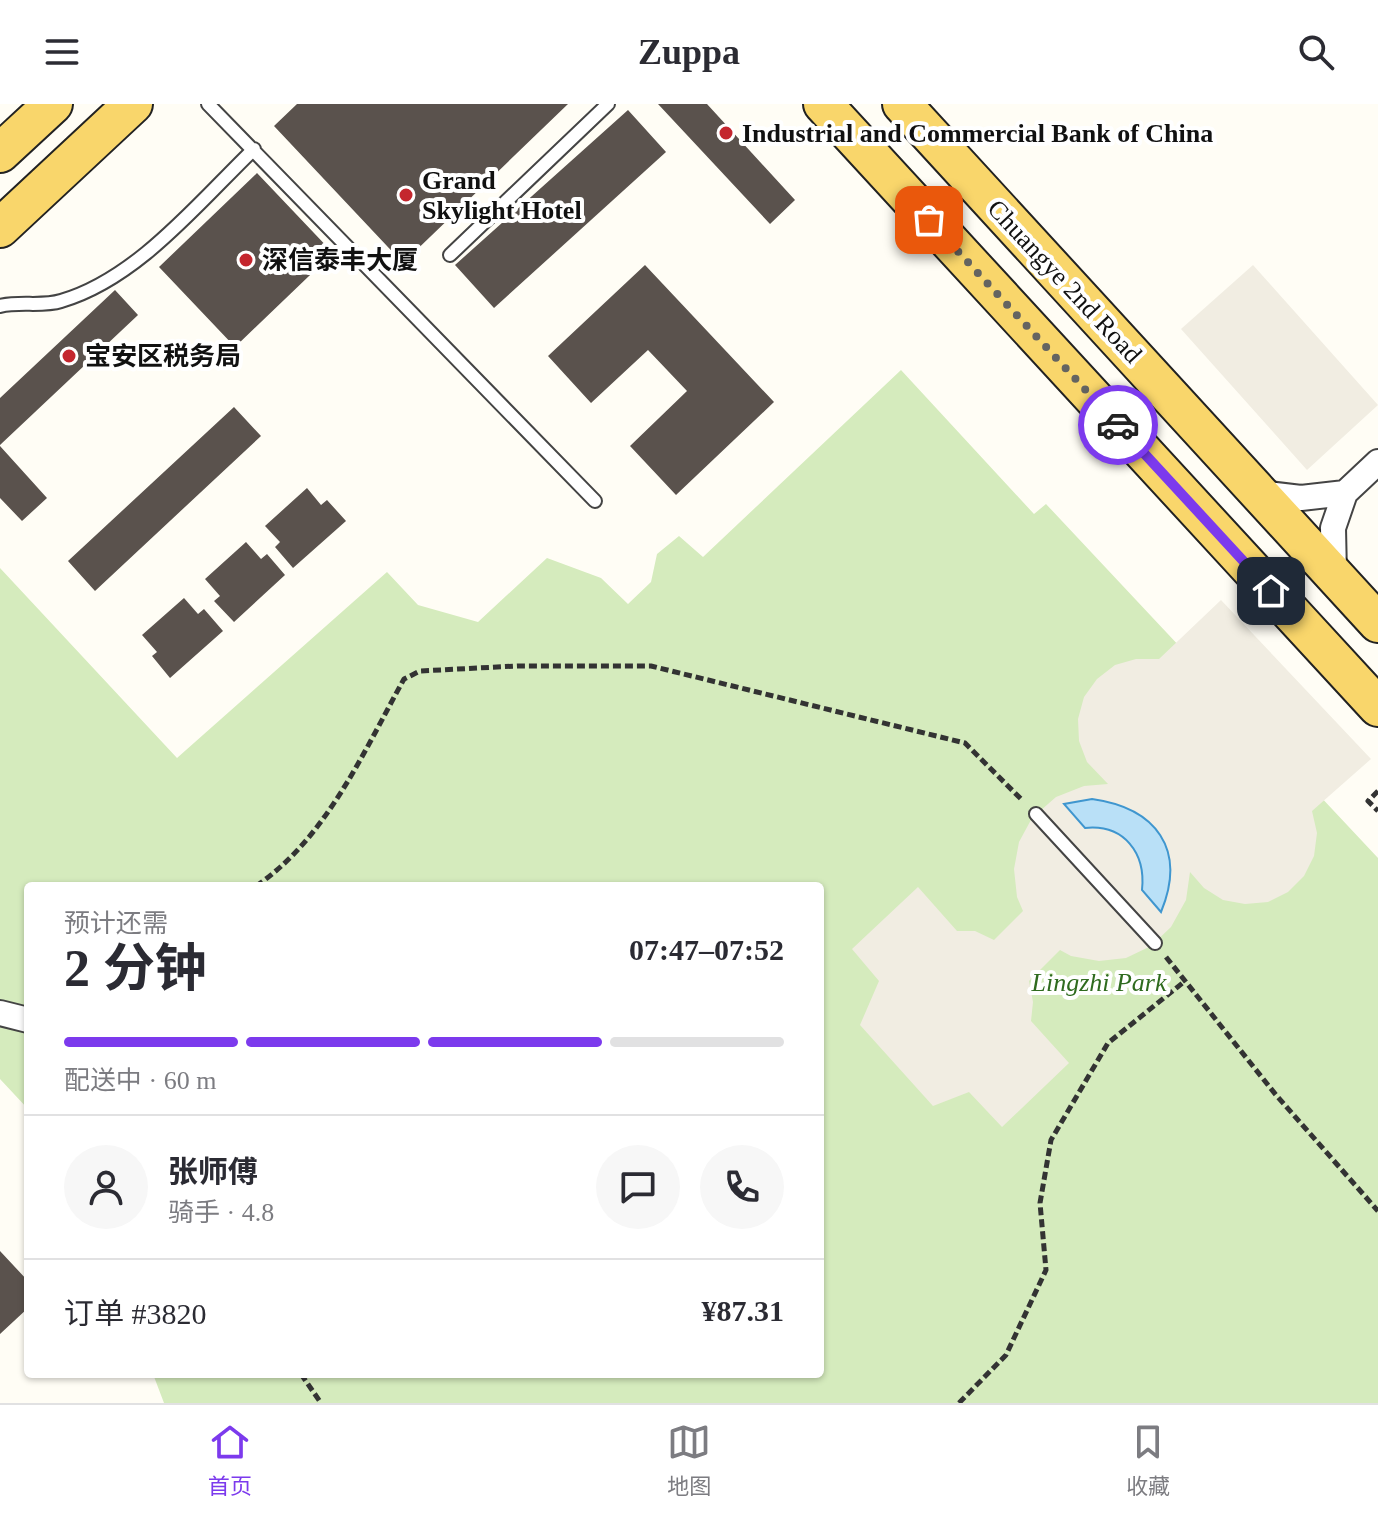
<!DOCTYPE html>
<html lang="zh">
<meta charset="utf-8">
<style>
body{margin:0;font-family:"Times New Roman","Noto Sans SC",serif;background:#f7f7f7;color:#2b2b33;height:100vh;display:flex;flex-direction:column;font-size:30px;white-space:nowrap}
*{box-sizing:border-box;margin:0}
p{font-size:26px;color:#7c7c81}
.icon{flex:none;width:44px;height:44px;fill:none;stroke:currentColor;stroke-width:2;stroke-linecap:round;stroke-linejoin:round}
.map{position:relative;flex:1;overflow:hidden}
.details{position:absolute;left:24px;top:778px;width:800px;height:496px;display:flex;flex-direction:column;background:#fff;border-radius:8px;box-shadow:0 2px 6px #0004}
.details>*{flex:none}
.pin{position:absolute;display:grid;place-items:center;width:68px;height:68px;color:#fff;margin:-34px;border-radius:16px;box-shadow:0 4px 12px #0006}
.courier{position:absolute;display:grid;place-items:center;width:80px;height:80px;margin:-40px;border:6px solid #7c3aed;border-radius:50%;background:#fff;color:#222;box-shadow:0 2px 10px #0007}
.headline em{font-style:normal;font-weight:700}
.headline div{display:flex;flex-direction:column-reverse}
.headline{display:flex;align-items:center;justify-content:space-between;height:136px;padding:0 40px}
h1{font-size:52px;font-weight:700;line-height:60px}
.bar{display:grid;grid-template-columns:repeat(4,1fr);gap:12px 8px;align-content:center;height:96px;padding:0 40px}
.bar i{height:10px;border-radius:6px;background:#e1e1e2}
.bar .on{background:#7c3aed}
.bar p{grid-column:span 4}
.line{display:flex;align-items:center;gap:20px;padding:0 40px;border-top:2px solid #e1e1e2}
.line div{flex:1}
.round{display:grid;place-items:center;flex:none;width:84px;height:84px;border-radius:42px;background:#f7f7f7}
header{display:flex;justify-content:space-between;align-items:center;height:104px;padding:0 40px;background:#fff;font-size:36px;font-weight:700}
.dock{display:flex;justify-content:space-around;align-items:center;height:112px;border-top:2px solid #e1e1e2;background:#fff;font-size:22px;color:#7c7c81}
.dock a{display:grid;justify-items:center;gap:4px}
.dock .on{color:#7c3aed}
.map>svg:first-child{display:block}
.green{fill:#d5ebbd}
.plaza{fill:#f1ede2}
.water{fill:#b9e0f7;stroke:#3f96cf;stroke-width:2}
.building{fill:#5a524d}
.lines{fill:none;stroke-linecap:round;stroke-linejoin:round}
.lane-casing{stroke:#444;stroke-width:16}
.street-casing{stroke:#444;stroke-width:28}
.primary-casing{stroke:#222;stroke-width:42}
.path{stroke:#333;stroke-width:5;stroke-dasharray:8 4;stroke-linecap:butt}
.lane{stroke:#fff;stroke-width:12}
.street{stroke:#fff;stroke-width:24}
.primary{stroke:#f9d66b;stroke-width:38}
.done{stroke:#646461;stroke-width:8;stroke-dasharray:0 14.4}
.route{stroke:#7c3aed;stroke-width:10}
.poi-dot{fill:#c4262e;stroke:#fff;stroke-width:3}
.labels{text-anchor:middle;stroke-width:8;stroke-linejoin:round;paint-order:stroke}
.poi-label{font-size:26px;font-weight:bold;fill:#111;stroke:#fff;text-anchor:start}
.street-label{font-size:26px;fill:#111;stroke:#fff}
.park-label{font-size:26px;font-style:italic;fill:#2f6b1f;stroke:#fff}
</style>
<header><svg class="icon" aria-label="menu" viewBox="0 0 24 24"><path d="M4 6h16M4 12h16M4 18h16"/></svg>Zuppa<svg class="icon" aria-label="search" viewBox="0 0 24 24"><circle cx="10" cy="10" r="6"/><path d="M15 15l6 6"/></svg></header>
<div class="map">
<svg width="1378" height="1299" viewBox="0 0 1378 1299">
<rect width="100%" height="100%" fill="#fffdf5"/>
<path class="green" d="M901,266L1034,410L1046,400L1378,754V1299H164L153,1270H820V782H28V1005L0,975V464L177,654L387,468L418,501L478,518L547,454L601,474L628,500L651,478L657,450L679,432L703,453Z"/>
<path class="plaza" d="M1253,161L1378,301L1307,366L1181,225Z
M1221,496L1371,655L1312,707L1317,729L1314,752L1304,772L1288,788L1268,798L1245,800L1223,796L1204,784L1190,768L1186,796L1171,823L1151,842L1126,854L1099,857L1071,852L1060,846L1029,877L1033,898L1031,917L1069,959L1002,1023L969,988L933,1002L860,921L879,877L852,845L918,783L957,827H975L994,836L1023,807L1017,793L1014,765L1019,738L1032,714L1056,693L1084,682L1108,680L1087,658L1079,637L1078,615L1084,593L1097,575L1115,561L1136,555H1159Z"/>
<path class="water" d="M1092,695C1156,704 1187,745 1161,808L1142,786C1146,749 1124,720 1085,724L1064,700Z"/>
<path class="building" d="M297,0H568L403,159L274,22Z
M658,0H707L795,96L770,120Z
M628,6L666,48L494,204L455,161Z
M257,69L333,149L235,243L159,163Z
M645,161L774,298L676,391L630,342L687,287L648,246L591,299L548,252Z
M115,186L138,211L0,341V294Z
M234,303L261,332L95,487L68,457Z
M0,342L47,394L22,417L0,394Z
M307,384L321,401L327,396L346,417L293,464L275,443L280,438L265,422Z
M246,438L261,455L267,450L285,471L234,518L214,497L220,492L205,475Z
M184,494L198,510L204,505L223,527L170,574L152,552L157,548L142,531Z
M0,1147L28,1177V1204L0,1230Z"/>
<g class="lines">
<g class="lane-casing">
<path id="lane" d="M208,0L595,397
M450,151L608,0
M0,202C20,197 42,203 61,197C137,175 198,99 254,45
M1036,710L1155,839"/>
</g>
<g class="street-casing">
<path id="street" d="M1260,389L1301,394L1345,389
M1334,471L1333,424L1345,389L1378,358
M0,909L28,916"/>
</g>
<g class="primary-casing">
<path id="primary" d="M823,0L1378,603
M902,0L1378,519
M0,49L53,0
M0,124L133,0"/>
</g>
<path class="path" d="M1378,687L1368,697L1378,707
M256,782C326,735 364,647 404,575L420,567L517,562H651L965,639L1023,697
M1166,853L1276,991L1378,1107
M301,1270L321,1299
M959,1299L1006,1251L1046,1166L1040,1099L1051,1036L1108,939L1185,877"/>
<use href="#lane" class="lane"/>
<use href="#street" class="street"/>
<use href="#primary" class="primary"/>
</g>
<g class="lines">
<path class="done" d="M929,116L1118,321"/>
<path class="route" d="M1118,321L1271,487"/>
</g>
<g class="poi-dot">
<circle cx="726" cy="29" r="8"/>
<circle cx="406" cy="91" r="8"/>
<circle cx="246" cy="156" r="8"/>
<circle cx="69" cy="252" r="8"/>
</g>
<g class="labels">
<g class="poi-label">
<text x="742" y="38">Industrial and Commercial Bank of China</text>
<text x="422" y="85">Grand<tspan x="422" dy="30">Skylight Hotel</tspan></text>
<text x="262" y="165">深信泰丰大厦</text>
<text x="85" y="261">宝安区税务局</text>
</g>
<g class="street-label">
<text transform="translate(1065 177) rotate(47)" y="9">Chuangye 2nd Road</text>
</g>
<g class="park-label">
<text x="1099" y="887">Lingzhi Park</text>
</g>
</g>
</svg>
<div class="pin" style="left:929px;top:116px;background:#ea580c"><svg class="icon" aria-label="bag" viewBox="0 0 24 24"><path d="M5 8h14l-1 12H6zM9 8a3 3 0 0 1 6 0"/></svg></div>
<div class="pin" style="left:1271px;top:487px;background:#1f2937"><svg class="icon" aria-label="home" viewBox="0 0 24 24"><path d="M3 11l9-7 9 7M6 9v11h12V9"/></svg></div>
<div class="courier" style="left:1118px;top:321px"><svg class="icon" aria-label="car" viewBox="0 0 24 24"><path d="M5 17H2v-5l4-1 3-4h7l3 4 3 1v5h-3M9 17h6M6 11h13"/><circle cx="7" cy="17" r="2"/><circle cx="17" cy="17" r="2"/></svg></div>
<section class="details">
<div class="headline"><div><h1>2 分钟</h1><p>预计还需</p></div><em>07:47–07:52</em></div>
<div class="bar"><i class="on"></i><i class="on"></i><i class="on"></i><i></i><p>配送中 · 60 m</p></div>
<div class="line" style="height:144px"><a class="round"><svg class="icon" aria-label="person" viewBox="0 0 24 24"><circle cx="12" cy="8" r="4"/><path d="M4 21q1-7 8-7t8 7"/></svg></a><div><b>张师傅</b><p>骑手 · 4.8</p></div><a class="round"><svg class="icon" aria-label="chat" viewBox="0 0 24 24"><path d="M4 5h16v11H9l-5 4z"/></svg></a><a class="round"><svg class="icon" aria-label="phone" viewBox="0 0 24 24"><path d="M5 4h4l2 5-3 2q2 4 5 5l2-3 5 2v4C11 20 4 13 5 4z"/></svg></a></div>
<div class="line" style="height:104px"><div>订单 #3820</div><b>¥87.31</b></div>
</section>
</div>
<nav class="dock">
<a class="on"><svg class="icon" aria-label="home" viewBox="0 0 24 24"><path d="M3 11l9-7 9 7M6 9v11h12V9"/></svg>首页</a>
<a><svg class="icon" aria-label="map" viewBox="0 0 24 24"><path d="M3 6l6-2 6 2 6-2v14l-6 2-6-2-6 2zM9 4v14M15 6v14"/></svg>地图</a>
<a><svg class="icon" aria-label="saved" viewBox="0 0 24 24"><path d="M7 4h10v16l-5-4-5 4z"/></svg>收藏</a>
</nav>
